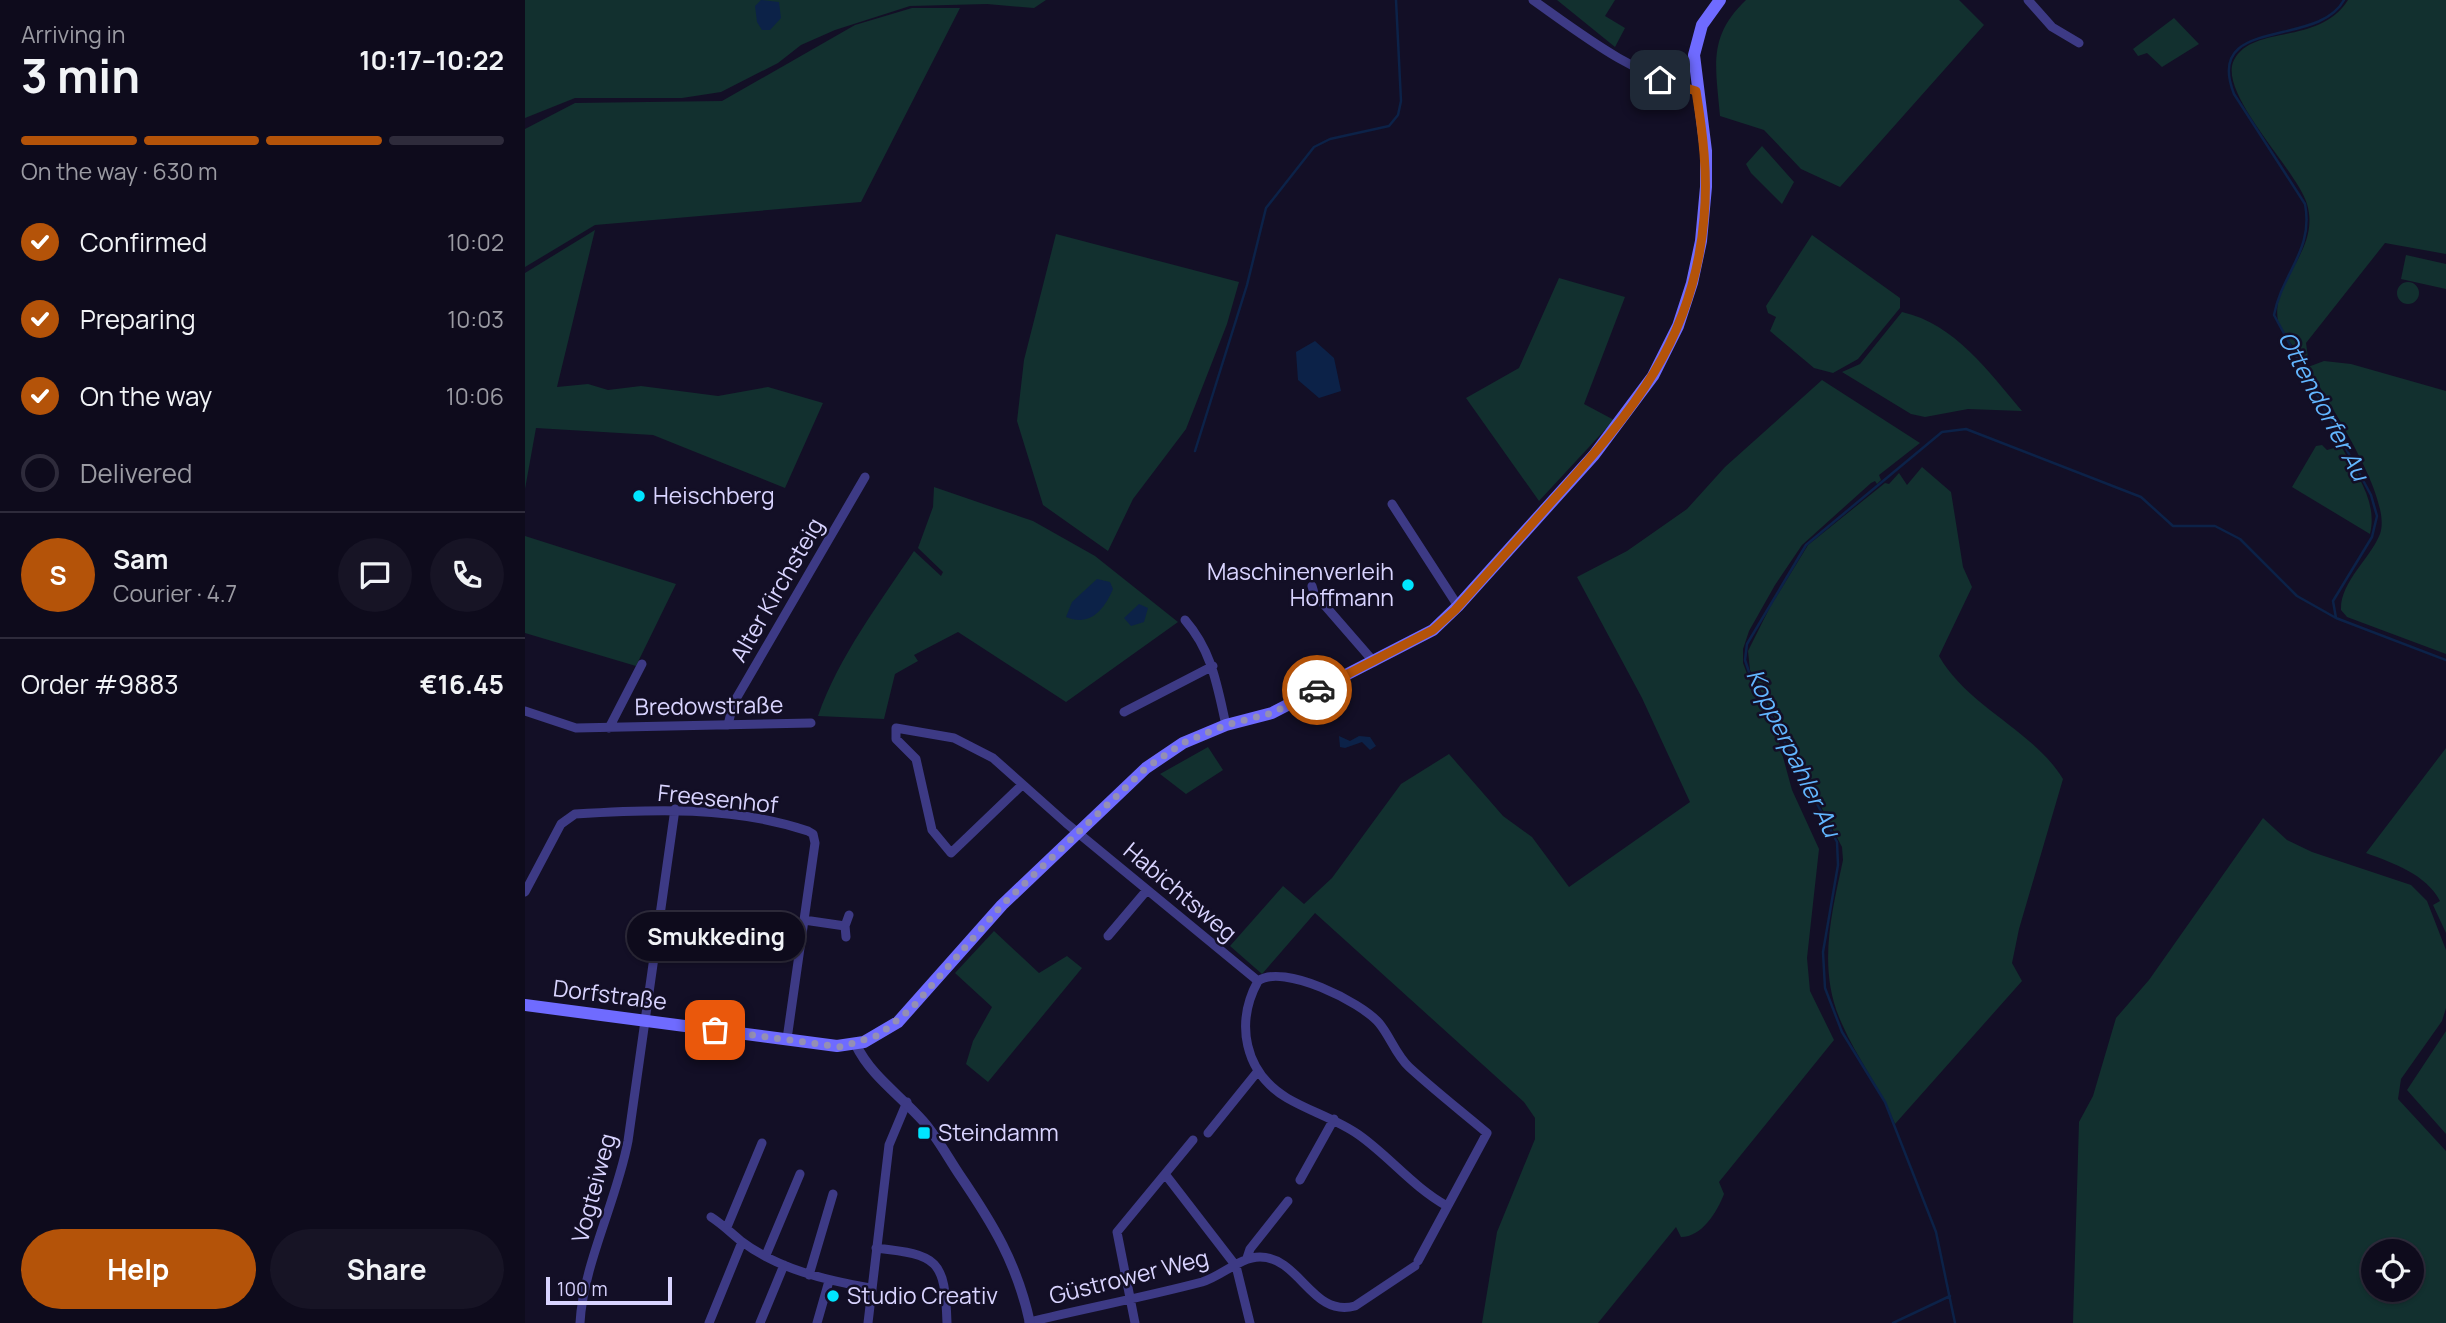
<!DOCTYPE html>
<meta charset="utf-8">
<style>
body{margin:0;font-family:Manrope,sans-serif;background:#171425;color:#f1f3f6;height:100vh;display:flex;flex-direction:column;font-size:26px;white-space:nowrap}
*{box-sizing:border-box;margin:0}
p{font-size:23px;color:#9b9ba3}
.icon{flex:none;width:38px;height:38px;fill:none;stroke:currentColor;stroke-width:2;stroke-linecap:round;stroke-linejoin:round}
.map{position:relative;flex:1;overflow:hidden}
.sheet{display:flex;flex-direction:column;background:#0e0b1c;width:525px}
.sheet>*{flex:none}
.tools{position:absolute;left:1836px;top:1239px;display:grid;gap:14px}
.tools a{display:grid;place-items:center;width:63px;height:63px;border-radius:50%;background:#0e0b1c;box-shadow:0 2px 5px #0004,0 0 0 2px #2e2b3b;font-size:35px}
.scale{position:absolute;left:21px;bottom:18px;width:126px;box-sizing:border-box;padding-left:7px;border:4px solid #d9d4ff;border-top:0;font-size:19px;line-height:24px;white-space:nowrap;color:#d9d4ff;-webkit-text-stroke:5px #130f26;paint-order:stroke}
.pin{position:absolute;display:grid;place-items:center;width:60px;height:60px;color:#fff;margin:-30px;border-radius:14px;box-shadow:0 4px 10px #0006}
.courier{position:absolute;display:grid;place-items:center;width:70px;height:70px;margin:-35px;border:5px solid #b45309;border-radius:50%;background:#fff;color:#222;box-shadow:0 2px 9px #0007}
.bubble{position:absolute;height:49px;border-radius:24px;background:#0e0b1c;box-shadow:0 2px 5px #0004,0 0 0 2px #2e2b3b;font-size:23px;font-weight:700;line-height:49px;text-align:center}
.overview em{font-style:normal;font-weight:700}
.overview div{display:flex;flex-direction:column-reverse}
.overview{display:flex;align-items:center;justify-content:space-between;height:119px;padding:0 21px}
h1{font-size:46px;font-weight:700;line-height:52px}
.bar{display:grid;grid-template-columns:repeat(4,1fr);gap:10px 7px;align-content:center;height:84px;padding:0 21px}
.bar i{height:9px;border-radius:5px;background:#2e2b3b}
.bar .current{background:#b45309}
.bar p{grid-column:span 4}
.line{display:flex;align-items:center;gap:18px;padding:0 21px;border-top:2px solid #2e2b3b}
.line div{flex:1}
.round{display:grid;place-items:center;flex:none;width:74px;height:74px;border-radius:37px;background:#171425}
ol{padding:0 21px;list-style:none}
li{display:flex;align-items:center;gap:21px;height:77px}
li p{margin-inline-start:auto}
li .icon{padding:7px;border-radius:50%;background:#b45309;color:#fff;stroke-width:4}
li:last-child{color:#9b9ba3}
li i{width:38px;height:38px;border:4px solid #2e2b3b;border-radius:50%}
.primary-button{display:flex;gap:14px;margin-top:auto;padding:14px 21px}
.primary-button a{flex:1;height:80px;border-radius:42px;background:#b45309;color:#fff;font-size:28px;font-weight:700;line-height:80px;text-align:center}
.primary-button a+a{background:#171425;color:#f1f3f6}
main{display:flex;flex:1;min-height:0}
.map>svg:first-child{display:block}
.green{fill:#12302f;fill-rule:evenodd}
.water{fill:#0c2248}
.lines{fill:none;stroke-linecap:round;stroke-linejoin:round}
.stream{stroke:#0c2248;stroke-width:2.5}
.minor{stroke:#3d3a85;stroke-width:9}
.tertiary{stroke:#3d3a85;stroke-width:10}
.secondary{stroke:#6f6bff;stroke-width:12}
.done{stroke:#948fb3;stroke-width:7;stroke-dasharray:0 12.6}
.route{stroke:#b45309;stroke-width:9}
.poi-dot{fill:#00e5ff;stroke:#130f26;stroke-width:2.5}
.labels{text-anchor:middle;stroke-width:5;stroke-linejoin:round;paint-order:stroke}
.poi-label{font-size:23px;fill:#d9d4ff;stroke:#130f26;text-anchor:start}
.street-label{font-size:23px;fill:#d9d4ff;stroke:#130f26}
.water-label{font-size:24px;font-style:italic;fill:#62b6ff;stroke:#130f26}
</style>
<main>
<section class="sheet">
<div class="overview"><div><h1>3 min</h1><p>Arriving in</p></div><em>10:17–10:22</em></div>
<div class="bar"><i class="current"></i><i class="current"></i><i class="current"></i><i></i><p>On the way · 630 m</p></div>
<ol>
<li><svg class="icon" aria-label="check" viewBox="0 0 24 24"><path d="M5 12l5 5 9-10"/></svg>Confirmed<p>10:02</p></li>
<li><svg class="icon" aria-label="check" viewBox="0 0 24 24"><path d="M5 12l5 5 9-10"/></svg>Preparing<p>10:03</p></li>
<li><svg class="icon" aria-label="check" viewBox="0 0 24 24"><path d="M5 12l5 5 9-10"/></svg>On the way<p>10:06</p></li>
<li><i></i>Delivered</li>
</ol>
<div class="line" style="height:126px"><b class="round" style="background:#b45309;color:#fff">S</b><div><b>Sam</b><p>Courier · 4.7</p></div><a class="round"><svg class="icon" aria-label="chat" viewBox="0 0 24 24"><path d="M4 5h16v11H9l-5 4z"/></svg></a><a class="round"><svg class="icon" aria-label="phone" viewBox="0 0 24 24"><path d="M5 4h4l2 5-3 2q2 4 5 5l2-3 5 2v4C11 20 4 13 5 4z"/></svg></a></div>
<div class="line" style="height:91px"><div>Order #9883</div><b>€16.45</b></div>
<div class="primary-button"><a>Help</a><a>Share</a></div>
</section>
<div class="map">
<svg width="1921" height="1323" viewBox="0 0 1921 1323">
<rect width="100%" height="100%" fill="#130f26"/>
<path class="green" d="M0,0H521L509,8L462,4L385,6L310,30L276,45L253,63L196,92L157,98H50L0,118Z
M1032,0H1090L1080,16L1100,28L1090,47Z
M1221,0H1434L1459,25L1315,187L1276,169L1239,130L1195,116C1191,67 1182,37 1221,0Z
M1823,0H1921V254L1860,243L1781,343L1783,358L1780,361C1771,349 1757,335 1753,321C1745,281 1796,251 1782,204C1772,170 1692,93 1709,60C1728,24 1794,46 1823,0Z
M387,8H435L336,202L70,225L0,267V129L50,103L197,101L330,25Z
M1649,18L1674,44L1637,67L1622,53L1613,56L1608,49Z
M1237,146L1269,182L1257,204L1226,173L1221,164Z
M70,230L32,387L63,384L83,390L116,386L193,396L243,387L298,403L260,488L128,435L11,428L0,489V273Z
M531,234L714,282L702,324L661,429L608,499L583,551L518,505L492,421L499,360Z
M1287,235L1375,298V308L1333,359L1308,373L1289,368L1245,331L1251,317L1243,313L1241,306Z
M1881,255L1921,264V289L1876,279Z
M1034,278L1100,297L1059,404L1089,420L1014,501L941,398L994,368Z
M1872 293a11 11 0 1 1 22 0a11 11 0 1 1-22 0Z
M1377,312C1430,324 1464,372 1497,411L1443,409L1400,417L1386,414L1317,372L1335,364Z
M1799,361L1826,364L1921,391V654L1822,617L1816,610C1815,582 1845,559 1855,534C1868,498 1802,401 1783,367Z
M1297,380L1395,443L1354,475L1356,480L1352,484L1350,481L1346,483L1277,545L1250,585L1224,631L1218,649V663L1224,679L1249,724L1267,790L1294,849L1282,958L1285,991L1309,1040L1194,1182L1199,1194C1192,1212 1177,1237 1156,1237L1151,1227L1073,1323H957L972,1232L1010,1139V1118L999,1102L790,913L737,974L705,946L758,886L779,904L807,878L876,784L924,754L978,816L1007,837L1044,887L1165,802L1117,698L1052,577L1102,551L1162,509L1200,467Z
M1797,445L1802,450L1816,446C1831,474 1853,501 1845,534L1767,487L1791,446Z
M1397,467L1426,492L1438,567L1447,587L1414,656C1443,707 1508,730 1538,779L1494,929L1487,963L1497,981L1370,1124C1356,1088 1332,1059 1317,1024C1292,970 1306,916 1318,860L1317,847L1225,670L1223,651L1245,607L1283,545L1360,483L1364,484L1374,473L1382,485Z
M409,487L508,521L570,556L653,622L541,702L433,632L389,655L393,661L370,674L359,719L293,716C314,656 354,604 389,551L416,576L418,572L393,548L408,507Z
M0,536L151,584L111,666L0,633Z
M683,747L698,770L661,794L635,774Z
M1921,748V933L1908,905L1915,901C1901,874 1868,863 1841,853Z
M1738,818L1762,840L1787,852L1886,885L1902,901L1921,950V1008L1917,1021L1876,1079L1873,1099L1921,1151V1323H1548L1554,1122L1568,1096L1591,1018L1624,980ZM1848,1251H1886V1290H1848Z
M469,931L514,973L542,956L557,968L463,1082L441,1064L448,1041L467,1007L430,973Z
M1921,1031V1134L1882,1090Z"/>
<path class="water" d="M236,0L254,2L256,18L245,30H237L232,22L230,6Z
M790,341L809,358L816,391L794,398L773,380L771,352Z
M572,579L585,582L588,589C579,610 565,627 541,617L547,602Z
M614,604L623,608L619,622L606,626L599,618Z
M814,736L825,741L834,736L845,737L851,746L845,750L837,742L820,748L815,747Z"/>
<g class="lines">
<path class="stream" d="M670,451L722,285L741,208L789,147L805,139L864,126L873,115L876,101L871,0
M1811,618L1808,601L1847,537L1852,516L1846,495L1749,315C1757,273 1789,250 1780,204L1709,94C1678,15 1793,49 1819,0
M1368,1323L1425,1296
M1430,1323L1411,1232L1360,1102L1317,1032L1300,988L1298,952L1313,865L1312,842L1225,675L1220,660L1222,644L1281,545L1417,432L1441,429L1616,497L1648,526H1690L1715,539L1772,596L1811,618L1921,660"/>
<path class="minor" d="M1008,0C1063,39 1106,73 1171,91
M1503,0L1527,27L1554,43
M867,504L933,606
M787,586L789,593L849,662
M660,620C687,651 692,685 701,725
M0,711L51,728L286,723
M599,712L688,666
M203,725L208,704L340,477
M84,728L117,664
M497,785L426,853L407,830L391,759L371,739V728L429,738L468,758L541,823L733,981
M0,892L36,824L50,814C128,809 208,806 283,831L288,834L290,843L262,1039
M279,920L320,926
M583,936L622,890
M321,937L320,926L324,915
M733,981C758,963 836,1002 854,1023C865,1036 871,1055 884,1067C909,1090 936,1111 962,1133L893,1261
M733,981C710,1023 719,1072 762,1098C786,1112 811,1119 834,1135C865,1157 888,1187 922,1206
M683,1133L733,1071
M640,1174L711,1266L725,1323
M775,1180L809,1119
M186,1217C197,1224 206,1233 216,1241C253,1269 300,1280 345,1288
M202,1227L237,1143
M351,1248C413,1255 420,1259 422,1323
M241,1255L275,1174
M722,1258L725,1249L763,1201
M284,1275L308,1194
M504,1322C562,1308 620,1297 677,1282C697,1276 715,1257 735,1257C775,1257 787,1318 830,1306L890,1266
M55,1323C58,1265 92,1200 103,1141L150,809
M184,1323L217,1242
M235,1323L259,1265
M292,1323L304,1281
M343,1323L364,1145L382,1102
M610,1323L592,1232L668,1140"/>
<path class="tertiary" d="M331,1045C346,1076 375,1095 398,1121C412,1137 422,1156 434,1174C468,1224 492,1263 505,1323"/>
<path class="secondary" d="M0,1005L312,1046L339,1042L373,1022L477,905L621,768L658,743L701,725L747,713L908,630L933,606L1069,455L1128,376L1153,326L1167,283L1176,241L1181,187V151L1169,55L1177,25L1195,0"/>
</g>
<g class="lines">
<path class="done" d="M190,1030L316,1047L354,1035L387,1008L477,905L621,768L658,743L701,725L747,713L792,690"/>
<path class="route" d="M792,690L908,630L930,610C963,573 996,536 1029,499C1107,412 1169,340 1179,218C1183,175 1178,134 1171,91L1135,80"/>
</g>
<g class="poi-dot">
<circle cx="114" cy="496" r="7"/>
<circle cx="883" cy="585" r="7"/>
<rect x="392" y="1126" width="14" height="14" rx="3.5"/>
<circle cx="308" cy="1296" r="7"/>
</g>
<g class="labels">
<g class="poi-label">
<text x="128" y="504">Heischberg</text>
<text x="869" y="580" text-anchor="end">Maschinenverleih<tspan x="869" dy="26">Hoffmann</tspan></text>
<text x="413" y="1141">Steindamm</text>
<text x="322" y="1304">Studio Creativ</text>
</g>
<g class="street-label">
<text transform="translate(252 590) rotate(-60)" y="8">Alter Kirchsteig</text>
<text transform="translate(184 706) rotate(-1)" y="8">Bredowstraße</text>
<text transform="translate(193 799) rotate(6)" y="8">Freesenhof</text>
<text transform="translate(655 892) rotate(40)" y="8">Habichtsweg</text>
<text transform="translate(85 995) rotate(7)" y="8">Dorfstraße</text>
<text transform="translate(69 1188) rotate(-75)" y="8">Vogteiweg</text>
<text transform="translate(604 1277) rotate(-14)" y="8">Güstrower Weg</text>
</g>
<g class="water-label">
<text transform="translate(1798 406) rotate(62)" y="8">Ottendorfer Au</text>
<text transform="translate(1268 753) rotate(64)" y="8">Kopperpahler Au</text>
</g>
</g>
</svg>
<div class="tools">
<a><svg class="icon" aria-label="locate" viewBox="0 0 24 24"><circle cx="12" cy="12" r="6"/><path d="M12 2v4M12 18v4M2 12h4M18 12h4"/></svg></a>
</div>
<div class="scale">100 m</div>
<div class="pin" style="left:190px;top:1030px;background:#ea580c"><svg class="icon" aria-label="bag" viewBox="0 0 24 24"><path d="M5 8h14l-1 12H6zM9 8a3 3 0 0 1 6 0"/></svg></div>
<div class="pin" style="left:1135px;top:80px;background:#1f2937"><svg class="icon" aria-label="home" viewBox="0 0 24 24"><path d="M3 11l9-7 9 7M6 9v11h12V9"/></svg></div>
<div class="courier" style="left:792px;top:690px"><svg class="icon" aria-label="car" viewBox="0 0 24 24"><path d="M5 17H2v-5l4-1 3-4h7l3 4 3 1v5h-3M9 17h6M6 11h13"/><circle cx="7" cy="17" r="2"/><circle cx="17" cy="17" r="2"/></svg></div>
<div class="bubble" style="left:102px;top:912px;width:178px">Smukkeding</div>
</div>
</main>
